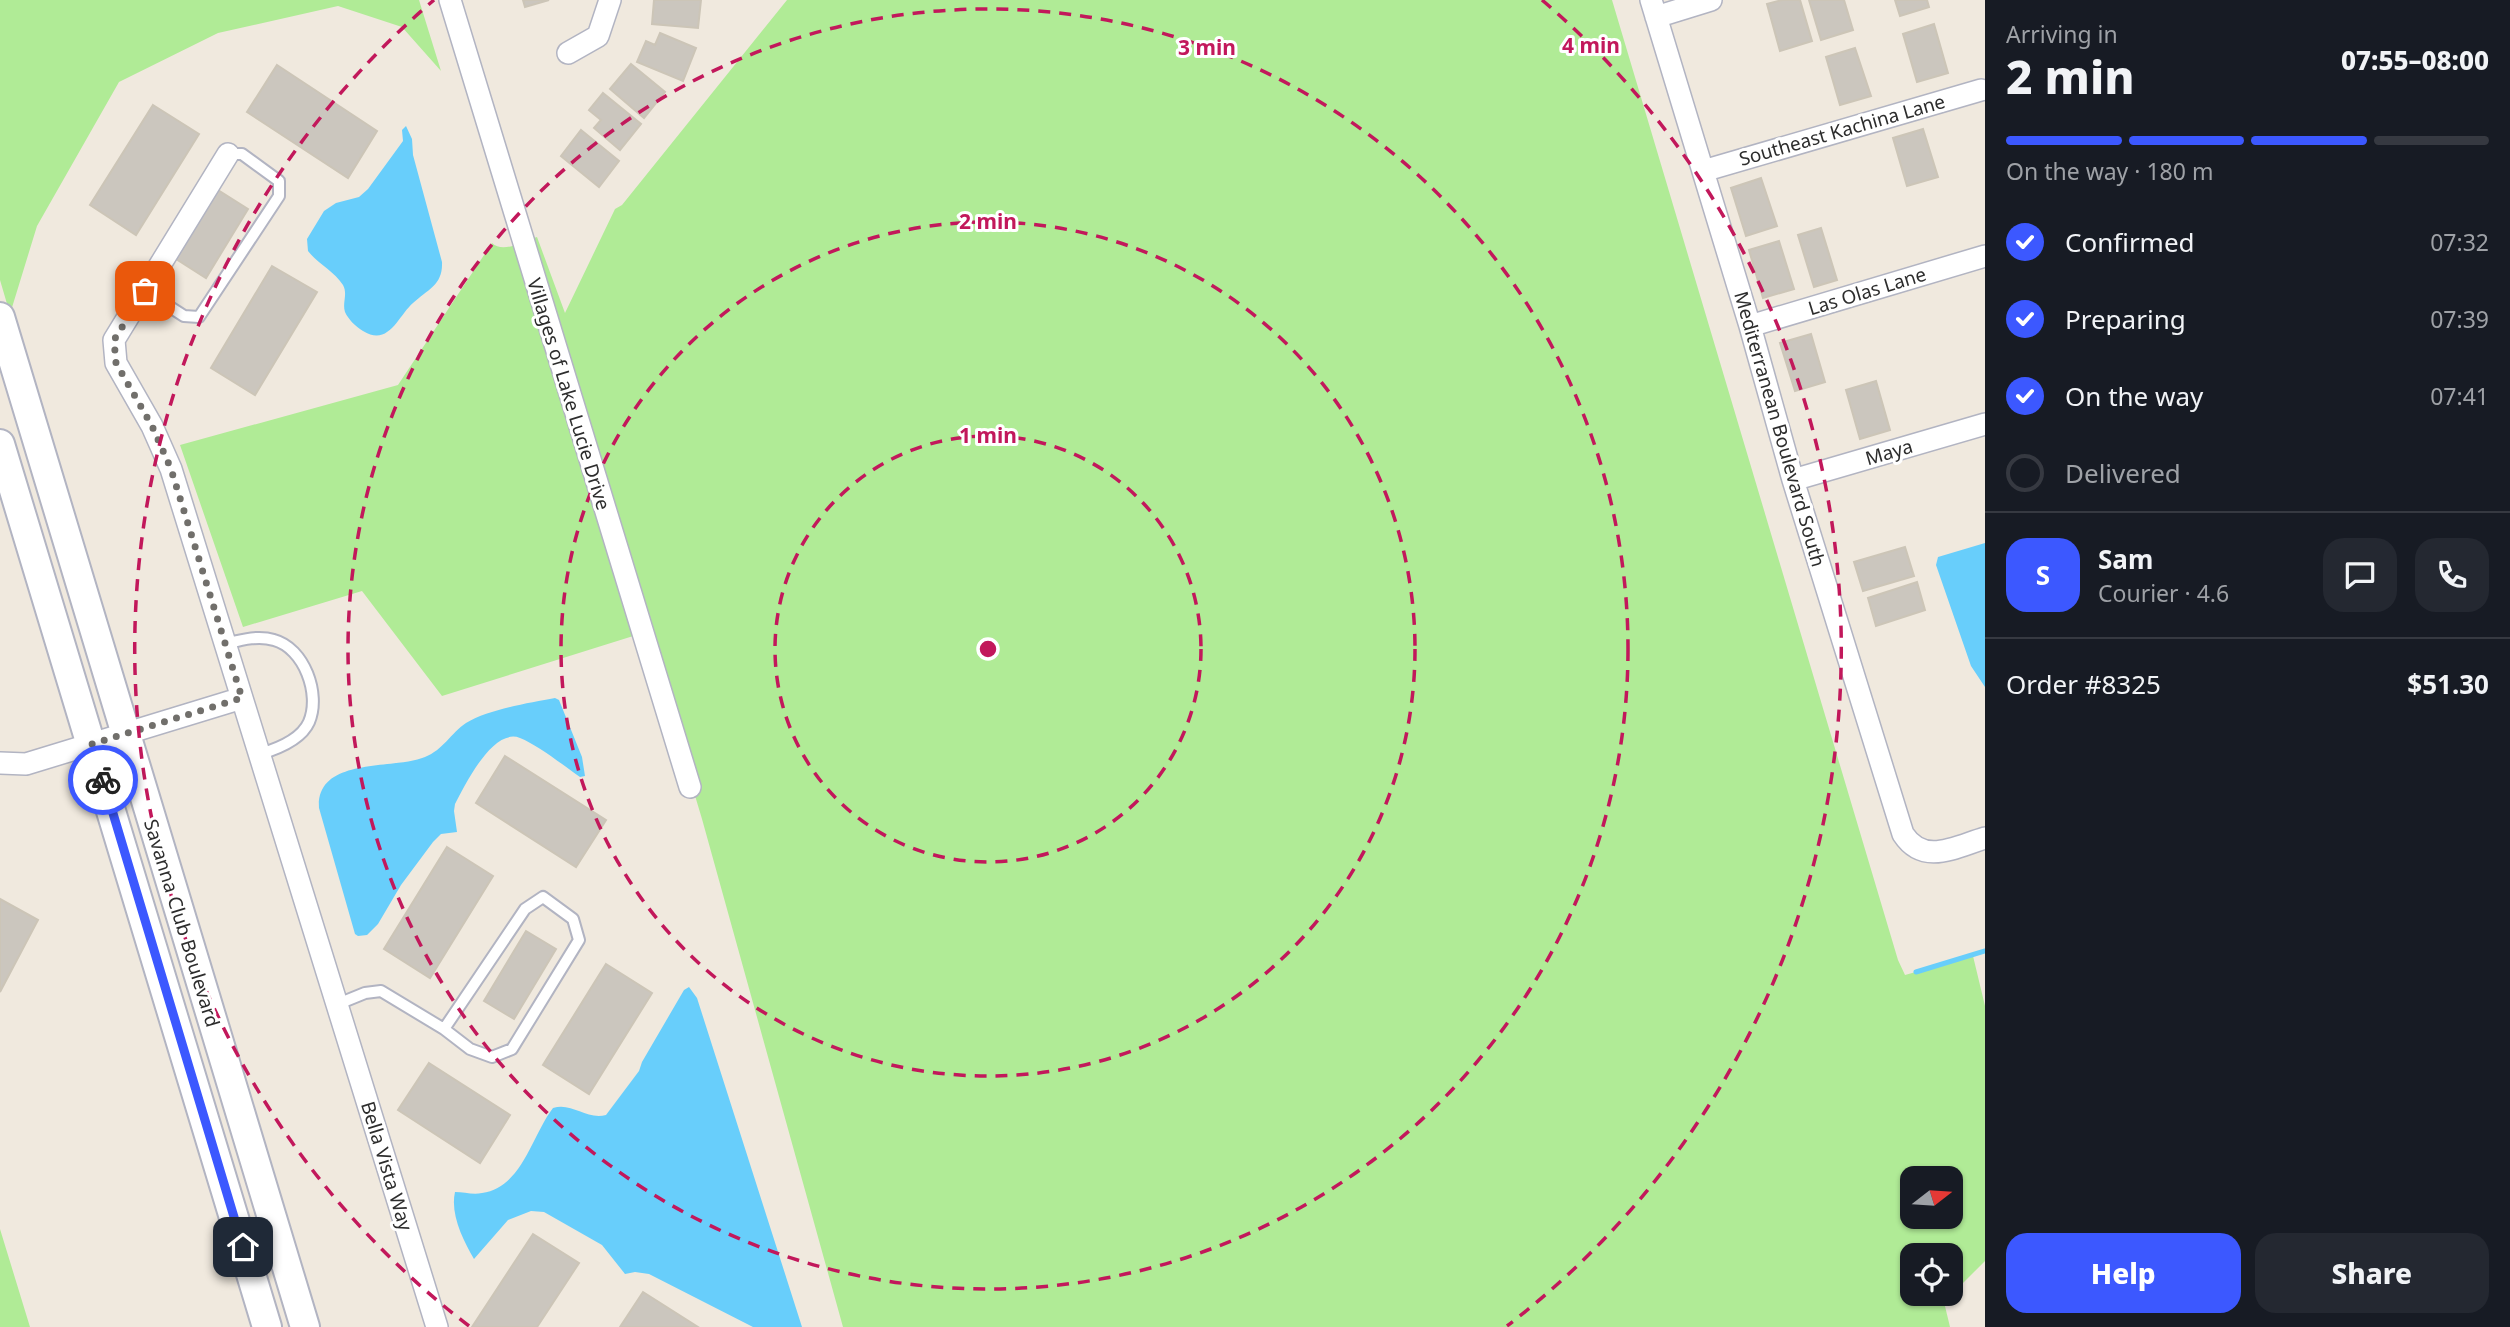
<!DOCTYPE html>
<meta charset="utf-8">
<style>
body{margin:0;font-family:"Noto Sans",sans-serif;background:#242831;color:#f1f3f6;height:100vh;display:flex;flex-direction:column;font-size:26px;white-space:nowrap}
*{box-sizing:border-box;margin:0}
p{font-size:23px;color:#9ea1a6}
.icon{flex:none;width:38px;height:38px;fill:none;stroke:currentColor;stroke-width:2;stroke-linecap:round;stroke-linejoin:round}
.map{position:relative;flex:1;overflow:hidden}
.side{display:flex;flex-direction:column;background:#171b24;width:525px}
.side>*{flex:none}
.needle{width:46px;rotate:73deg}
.tools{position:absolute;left:1900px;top:1166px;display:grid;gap:14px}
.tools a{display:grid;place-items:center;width:63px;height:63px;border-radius:14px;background:#171b24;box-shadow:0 2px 5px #0004;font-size:35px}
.pin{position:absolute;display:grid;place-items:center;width:60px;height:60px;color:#fff;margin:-30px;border-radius:14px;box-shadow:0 4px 10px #0006}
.courier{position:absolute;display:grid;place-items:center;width:70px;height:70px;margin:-35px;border:5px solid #3c58ff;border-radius:50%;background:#fff;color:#222;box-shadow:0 2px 9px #0007}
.headline em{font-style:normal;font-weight:800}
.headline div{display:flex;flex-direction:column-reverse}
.headline{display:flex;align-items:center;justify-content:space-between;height:119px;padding:0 21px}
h1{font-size:46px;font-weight:800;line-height:52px}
.bar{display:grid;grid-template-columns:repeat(4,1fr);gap:10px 7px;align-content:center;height:84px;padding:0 21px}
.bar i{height:9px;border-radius:5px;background:#363941}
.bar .selected{background:#3c58ff}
.bar p{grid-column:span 4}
.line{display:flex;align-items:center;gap:18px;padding:0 21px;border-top:2px solid #363941}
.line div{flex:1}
.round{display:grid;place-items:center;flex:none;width:74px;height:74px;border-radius:21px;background:#242831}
ol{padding:0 21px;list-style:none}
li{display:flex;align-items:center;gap:21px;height:77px}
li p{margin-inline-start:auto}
li .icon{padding:7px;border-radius:50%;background:#3c58ff;color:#fff;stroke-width:4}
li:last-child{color:#9ea1a6}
li i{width:38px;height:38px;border:4px solid #363941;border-radius:50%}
.action{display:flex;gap:14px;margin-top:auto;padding:14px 21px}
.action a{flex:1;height:80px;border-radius:21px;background:#3c58ff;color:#fff;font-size:28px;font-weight:800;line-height:80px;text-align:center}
.action a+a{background:#242831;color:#f1f3f6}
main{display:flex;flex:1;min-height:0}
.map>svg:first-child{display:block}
.green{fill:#b0eb96;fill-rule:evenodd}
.water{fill:#68cefb}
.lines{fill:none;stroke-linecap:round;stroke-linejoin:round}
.stream{stroke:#68cefb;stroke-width:5}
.building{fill:#cbc6be;stroke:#ccc5b7;stroke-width:2}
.lane-casing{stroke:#b2b4c2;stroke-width:14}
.street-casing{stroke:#b2b4c2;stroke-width:24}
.secondary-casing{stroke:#b2b4c2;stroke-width:32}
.lane{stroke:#fff;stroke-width:10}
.street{stroke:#fff;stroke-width:21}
.secondary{stroke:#fff;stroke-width:28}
.done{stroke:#716f6b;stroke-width:7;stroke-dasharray:0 12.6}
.route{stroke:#3c58ff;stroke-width:9}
.ring{fill:none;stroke:#c2185b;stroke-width:3.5;stroke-dasharray:12 9}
.labels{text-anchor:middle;stroke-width:6;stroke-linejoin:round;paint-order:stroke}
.street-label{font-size:19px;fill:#2d2d2d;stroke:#fff}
.centre{fill:#c2185b;stroke:#fff;stroke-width:3.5}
.ring-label{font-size:21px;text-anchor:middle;font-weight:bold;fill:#c2185b;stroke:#fff;stroke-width:6;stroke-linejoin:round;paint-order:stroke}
</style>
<main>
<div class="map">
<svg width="1985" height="1327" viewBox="0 0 1985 1327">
<rect width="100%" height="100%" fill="#f0e9de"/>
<path class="green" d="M0,0H419L441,71L402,27L338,6L218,33L119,82L37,226L10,314L0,280Z
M787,0H1612L1898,960L1905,975L1973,956L1985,1006V1261L1944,1302L1950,1327H843L702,819L646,632L442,696L362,591L243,627L180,445L398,385L492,243C503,254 524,241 537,237L565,313L615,209L622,205ZM1913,1178H1951V1216H1913ZM1913,1255H1951V1293H1913Z
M0,1229L30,1327H0Z"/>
<path class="water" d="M406,126L412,139L413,155L442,262C443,285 428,289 413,303C398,316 389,347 363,331C356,327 348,319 345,312C342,303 348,294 343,285C334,271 318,264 308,251L307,239L324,211L336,203L359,197L368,189L403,141L402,130Z
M1985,543V687L1971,666L1936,565L1938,557Z
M555,698L559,700L582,757L585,776L580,777C564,766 538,745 520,738C493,727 465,785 455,804L454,811L457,832L441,834L433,842L401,885L378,924L367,935L358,936L355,934L319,808C316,756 395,770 425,757C443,750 451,733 466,723C489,709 529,703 555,698Z
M689,987L697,998L802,1327H753L649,1274L635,1272L625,1274L602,1245L544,1212L531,1211L508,1220L474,1259C463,1240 450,1214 455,1192C464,1192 473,1195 482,1193C522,1188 532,1135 553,1108C572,1102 586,1120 606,1115L639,1071L642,1062L684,990Z"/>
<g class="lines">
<path class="stream" d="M1916,972L1985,951"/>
</g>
<path class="building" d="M523,0H549L525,7Z
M654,0H701L698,28L652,24Z
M1782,0H1800L1812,41L1780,51L1767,4Z
M1809,0H1844L1853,30L1821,40Z
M1895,0H1927L1929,7L1900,16Z
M1934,24L1948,73L1917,82L1903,34Z
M660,33L696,48L683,81L637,62L646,41L655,45Z
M1855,48L1871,96L1840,105L1826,57Z
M631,64L665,92L644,118L610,89Z
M277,65L377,131L348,178L247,112Z
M603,93L641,124L620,150L594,128L601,120L589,110Z
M153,105L199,134L136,235L90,205Z
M1923,129L1938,177L1907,186L1893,138Z
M581,130L619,161L599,187L561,156Z
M1761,178L1777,226L1746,236L1731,188Z
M218,190L248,209L206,278L176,259Z
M1821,228L1837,280L1814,287L1798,235Z
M1779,241L1794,289L1763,298L1749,250Z
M272,266L317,292L255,395L211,368Z
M1811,334L1825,382L1795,391L1780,343Z
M1876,381L1890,430L1860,439L1846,390Z
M1905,547L1914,576L1863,591L1854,562Z
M1917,582L1925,610L1876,626L1868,598Z
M505,756L606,820L576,867L476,803Z
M447,847L493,876L430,978L384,949Z
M0,899L38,920L0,992Z
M526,931L556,949L514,1019L484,1001Z
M606,964L652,993L589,1094L543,1065Z
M429,1063L510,1115L480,1163L398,1110Z
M533,1234L579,1263L537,1327H472Z
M643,1292L698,1327H620Z"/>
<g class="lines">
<g class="lane-casing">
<path id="lane" d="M145,291L184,316L199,317L279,196V181L242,154H228
M225,644C241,640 258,635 274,640C304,648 321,694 309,722C301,740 277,749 260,754
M543,897L573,919L579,940L512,1049L492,1057L470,1049L444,1029L525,909Z
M338,1004L365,993L381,991L444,1029"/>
</g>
<g class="street-casing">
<path id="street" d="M450,0L690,787
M1651,0L1750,326L1793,480L1903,834C1924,866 1955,847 1985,838
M1656,17L1711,0
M568,53L598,36L610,0
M228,154L114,340L116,363L152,426L171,469L437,1327
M1703,171L1981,90
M1750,326L1985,256
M1793,480L1985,424
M0,763L26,764L242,698"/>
</g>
<g class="secondary-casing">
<path id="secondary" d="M0,317L305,1327
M0,444L267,1327"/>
</g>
<use href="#lane" class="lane"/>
<use href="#street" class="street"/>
<use href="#secondary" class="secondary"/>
</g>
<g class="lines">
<path class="done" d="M103,780L92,744L242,698L171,469L152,426L116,363L114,340L145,291"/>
<path class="route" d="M103,780L243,1247"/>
</g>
<g class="ring">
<circle cx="988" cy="649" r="213"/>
<circle cx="988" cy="649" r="427"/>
<circle cx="988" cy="649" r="640"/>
<path d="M469 1326A853 853 0 0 1 434 0M1542 0A853 853 0 0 1 1507 1326"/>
</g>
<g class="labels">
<g class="street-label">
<text transform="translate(1842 130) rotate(-16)" y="7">Southeast Kachina Lane</text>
<text transform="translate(1867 291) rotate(-17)" y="7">Las Olas Lane</text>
<text transform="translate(569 394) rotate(73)" y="7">Villages of Lake Lucie Drive</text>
<text transform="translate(1780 429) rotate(74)" y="7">Mediterranean Boulevard South</text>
<text transform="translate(1889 452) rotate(-16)" y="7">Maya</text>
<text transform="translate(182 923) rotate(73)" y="7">Savanna Club Boulevard</text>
<text transform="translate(387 1166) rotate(73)" y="7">Bella Vista Way</text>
</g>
</g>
<circle cx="988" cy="649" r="10" class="centre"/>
<g class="ring-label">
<text x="1591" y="53">4 min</text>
<text x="1207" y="55">3 min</text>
<text x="988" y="229">2 min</text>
<text x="988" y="443">1 min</text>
</g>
</svg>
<div class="tools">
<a><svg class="needle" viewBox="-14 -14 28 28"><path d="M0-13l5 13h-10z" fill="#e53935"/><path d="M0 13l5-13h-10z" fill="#9ea1a6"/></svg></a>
<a><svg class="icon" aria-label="locate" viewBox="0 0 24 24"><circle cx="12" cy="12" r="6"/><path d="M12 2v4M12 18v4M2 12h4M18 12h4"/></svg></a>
</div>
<div class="pin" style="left:145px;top:291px;background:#ea580c"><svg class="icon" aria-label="bag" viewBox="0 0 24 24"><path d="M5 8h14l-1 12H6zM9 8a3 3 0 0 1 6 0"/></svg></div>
<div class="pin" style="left:243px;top:1247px;background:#1f2937"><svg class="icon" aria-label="home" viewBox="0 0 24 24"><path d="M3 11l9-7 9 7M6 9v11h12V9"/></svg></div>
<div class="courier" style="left:103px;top:780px"><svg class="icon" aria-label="bike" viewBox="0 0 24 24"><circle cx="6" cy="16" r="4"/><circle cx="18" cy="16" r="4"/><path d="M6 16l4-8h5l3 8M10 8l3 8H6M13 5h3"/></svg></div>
</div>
<section class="side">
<div class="headline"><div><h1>2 min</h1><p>Arriving in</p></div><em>07:55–08:00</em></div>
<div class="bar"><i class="selected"></i><i class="selected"></i><i class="selected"></i><i></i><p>On the way · 180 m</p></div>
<ol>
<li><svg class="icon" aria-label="check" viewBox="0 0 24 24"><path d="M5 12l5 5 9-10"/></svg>Confirmed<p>07:32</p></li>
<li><svg class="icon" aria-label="check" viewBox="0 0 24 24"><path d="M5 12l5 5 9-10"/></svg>Preparing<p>07:39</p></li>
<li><svg class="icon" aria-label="check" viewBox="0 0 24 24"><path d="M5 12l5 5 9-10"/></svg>On the way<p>07:41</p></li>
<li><i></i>Delivered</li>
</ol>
<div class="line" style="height:126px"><b class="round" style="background:#3c58ff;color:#fff">S</b><div><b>Sam</b><p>Courier · 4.6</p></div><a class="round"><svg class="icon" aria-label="chat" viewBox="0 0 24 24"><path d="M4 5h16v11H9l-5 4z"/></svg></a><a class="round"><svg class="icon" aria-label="phone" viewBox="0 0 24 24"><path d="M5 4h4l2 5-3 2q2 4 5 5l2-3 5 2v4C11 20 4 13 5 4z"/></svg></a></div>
<div class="line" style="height:91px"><div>Order #8325</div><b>$51.30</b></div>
<div class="action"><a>Help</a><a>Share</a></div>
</section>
</main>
